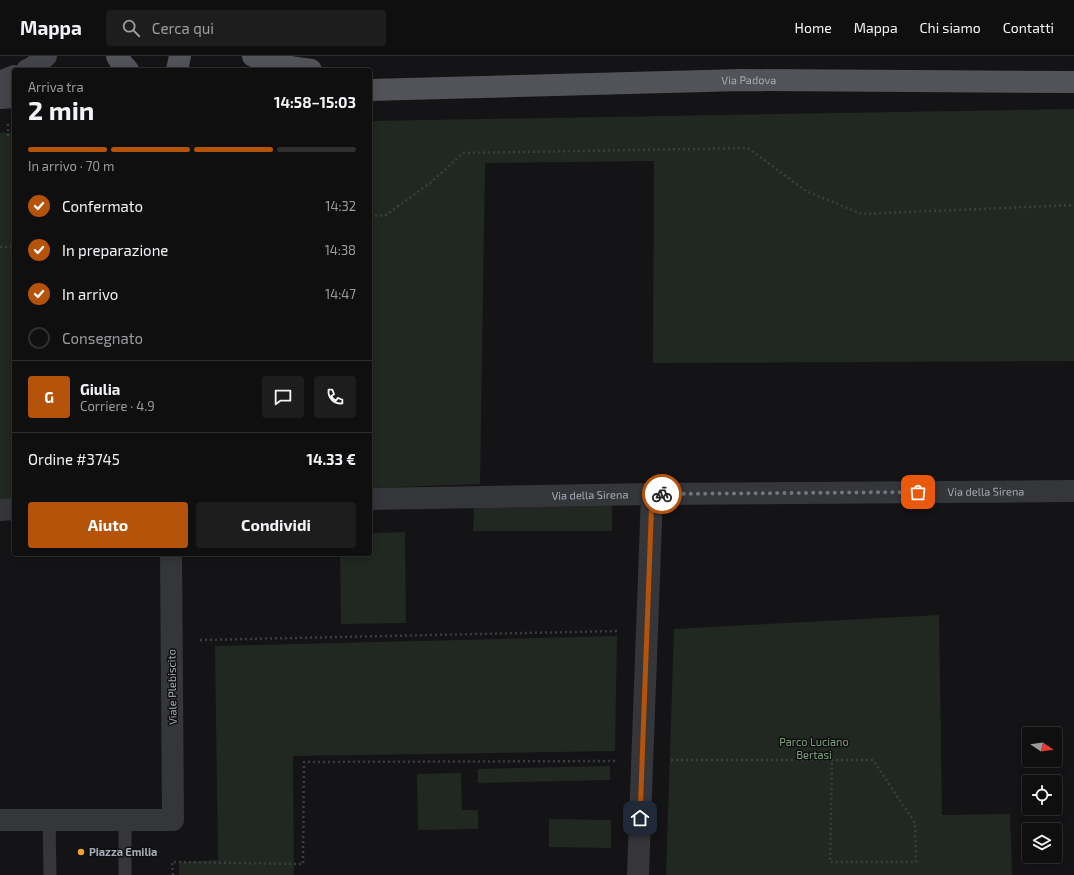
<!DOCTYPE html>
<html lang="it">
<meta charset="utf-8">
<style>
body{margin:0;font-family:"Exo 2",sans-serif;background:#1d1d1e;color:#f1f3f6;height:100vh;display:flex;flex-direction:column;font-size:15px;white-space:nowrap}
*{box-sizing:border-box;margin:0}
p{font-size:13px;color:#9b9c9f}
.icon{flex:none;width:22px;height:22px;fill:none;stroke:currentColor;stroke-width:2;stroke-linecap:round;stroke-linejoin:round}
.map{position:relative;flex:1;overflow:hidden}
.side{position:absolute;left:12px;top:12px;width:360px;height:488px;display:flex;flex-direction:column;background:#0f0f10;border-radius:4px;box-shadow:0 2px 10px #0003,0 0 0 1px #2f2f30}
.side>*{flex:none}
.needle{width:26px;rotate:103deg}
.tools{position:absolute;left:1022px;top:671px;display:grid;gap:8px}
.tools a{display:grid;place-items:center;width:40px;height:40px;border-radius:4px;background:#0f0f10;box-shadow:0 2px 10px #0003,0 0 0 1px #2f2f30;font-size:20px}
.pin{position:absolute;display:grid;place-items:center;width:34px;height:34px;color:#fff;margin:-17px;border-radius:8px;box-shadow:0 2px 6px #0006}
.courier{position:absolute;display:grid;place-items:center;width:40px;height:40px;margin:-20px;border:3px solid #b45309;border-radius:50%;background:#fff;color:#222;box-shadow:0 1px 5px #0007}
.head em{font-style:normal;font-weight:700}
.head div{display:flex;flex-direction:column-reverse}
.head{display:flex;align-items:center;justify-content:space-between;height:68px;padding:0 16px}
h1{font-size:26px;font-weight:700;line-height:30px}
.bar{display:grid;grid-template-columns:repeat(4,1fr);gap:6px 4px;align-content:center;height:48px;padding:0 16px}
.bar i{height:5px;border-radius:3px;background:#2f2f30}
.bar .selected{background:#b45309}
.bar p{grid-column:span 4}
.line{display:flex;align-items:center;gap:10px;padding:0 16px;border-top:1px solid #2f2f30}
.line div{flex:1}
.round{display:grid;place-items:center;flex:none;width:42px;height:42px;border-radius:4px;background:#1d1d1e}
ol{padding:0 16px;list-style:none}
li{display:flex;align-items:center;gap:12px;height:44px}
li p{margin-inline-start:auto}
li .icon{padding:4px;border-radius:50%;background:#b45309;color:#fff;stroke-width:4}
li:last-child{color:#9b9c9f}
li i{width:22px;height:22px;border:2px solid #2f2f30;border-radius:50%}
.button{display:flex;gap:8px;margin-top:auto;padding:8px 16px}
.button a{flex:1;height:46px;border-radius:4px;background:#b45309;color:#fff;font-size:16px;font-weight:700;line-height:46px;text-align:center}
.button a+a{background:#1d1d1e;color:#f1f3f6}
header{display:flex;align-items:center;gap:24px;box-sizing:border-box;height:56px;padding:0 20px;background:#0f0f10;border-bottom:1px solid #2f2f30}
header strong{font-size:19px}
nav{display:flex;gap:22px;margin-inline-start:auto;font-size:14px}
.search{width:280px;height:36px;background:#1d1d1e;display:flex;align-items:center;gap:10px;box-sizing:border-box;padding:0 14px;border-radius:4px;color:#9b9c9f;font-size:15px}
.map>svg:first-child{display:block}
.green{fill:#202821}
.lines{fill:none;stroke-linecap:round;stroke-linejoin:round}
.path{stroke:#3b3d41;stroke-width:2.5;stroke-dasharray:2 3;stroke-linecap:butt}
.lane{stroke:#35363a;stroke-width:13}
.street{stroke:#35363a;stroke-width:22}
.secondary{stroke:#43454a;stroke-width:22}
.primary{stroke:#515359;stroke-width:22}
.done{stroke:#73767e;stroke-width:4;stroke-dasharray:0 7.2}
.route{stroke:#b45309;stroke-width:5}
.poi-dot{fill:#efa432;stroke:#0f0f10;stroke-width:1.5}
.labels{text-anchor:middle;stroke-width:3;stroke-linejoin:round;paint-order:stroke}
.street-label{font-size:11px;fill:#a6abb6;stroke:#0f0f10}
.park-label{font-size:11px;fill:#7da17d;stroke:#0f0f10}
.poi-label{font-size:11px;font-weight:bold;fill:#a6abb6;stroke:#0f0f10;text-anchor:start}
</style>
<header>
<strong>Mappa</strong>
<div class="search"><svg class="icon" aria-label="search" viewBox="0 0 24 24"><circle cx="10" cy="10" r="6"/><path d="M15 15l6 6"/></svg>Cerca qui</div>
<nav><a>Home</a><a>Mappa</a><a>Chi siamo</a><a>Contatti</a></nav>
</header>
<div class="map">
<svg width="1074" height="819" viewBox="0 0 1074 819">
<rect width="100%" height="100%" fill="#141416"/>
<path class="green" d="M1074,53V305L653,307L654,105L485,107L480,428L370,432V65Z
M14,76V444H0V77Z
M612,450V475H473L474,451Z
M405,476L406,567L341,568L340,498H370V477Z
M939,559L942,759L1010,758L1012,819H666L674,573Z
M617,580L615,695L293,700L294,819H179V806L218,804L215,590Z
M610,710V724L478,727V713Z
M461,717L462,754H478V773L418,774L417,718Z
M549,763L611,764V792L549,791Z"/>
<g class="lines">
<path class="path" d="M8,68V80H14
M370,160L386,159L430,127L463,97L748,92L806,135L862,158L1074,149
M0,191H14
M200,584L619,575
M671,704H873L915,767L916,806H830L832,704
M173,819L172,806L303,808L304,706L616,705"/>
<path class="lane" d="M49,764L50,819
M125,819V764"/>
<g class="street">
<path id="s1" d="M370,443L652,438L1074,435"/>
<path d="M0,454L14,453"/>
<path d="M0,764H173L171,498"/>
<path d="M638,819L652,438"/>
</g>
<path class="secondary" d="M27,14L32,12L46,0
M0,26L14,20
M0,42L14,41"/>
<g class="primary">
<path d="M117,0L120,5L128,14"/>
<path d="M253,0C271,9 291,11 311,14"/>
<path d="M177,14L180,0"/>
<path id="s2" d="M370,34L742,24L1074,26"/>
</g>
</g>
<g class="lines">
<path class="done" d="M662,438L918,436"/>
<path class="route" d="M640,762L652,438H662"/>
</g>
<circle class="poi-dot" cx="81" cy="796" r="4"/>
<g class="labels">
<g class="street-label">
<text dy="4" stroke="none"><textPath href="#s2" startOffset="379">Via Padova</textPath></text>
<text dy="4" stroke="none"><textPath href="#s1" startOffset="616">Via della Sirena</textPath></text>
<text dy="4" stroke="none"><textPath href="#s1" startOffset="220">Via della Sirena</textPath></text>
<text transform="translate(172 631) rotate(-91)" y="4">Viale Plebiscito</text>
</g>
<g class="park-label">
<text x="814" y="690">Parco Luciano<tspan x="814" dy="13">Bertasi</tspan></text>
</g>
<g class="poi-label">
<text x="89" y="800">Piazza Emilia</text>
</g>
</g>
</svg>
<div class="tools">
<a><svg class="needle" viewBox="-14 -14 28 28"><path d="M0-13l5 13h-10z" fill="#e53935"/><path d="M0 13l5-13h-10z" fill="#9b9c9f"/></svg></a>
<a><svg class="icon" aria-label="locate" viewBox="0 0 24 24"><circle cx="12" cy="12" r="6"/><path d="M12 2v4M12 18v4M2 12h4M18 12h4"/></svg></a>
<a><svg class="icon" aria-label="layers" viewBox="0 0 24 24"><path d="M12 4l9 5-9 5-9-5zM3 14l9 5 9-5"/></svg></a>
</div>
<div class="pin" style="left:918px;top:436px;background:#ea580c"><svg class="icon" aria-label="bag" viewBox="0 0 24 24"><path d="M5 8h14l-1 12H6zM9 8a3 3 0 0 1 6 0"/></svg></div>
<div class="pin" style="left:640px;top:762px;background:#1f2937"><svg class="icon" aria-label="home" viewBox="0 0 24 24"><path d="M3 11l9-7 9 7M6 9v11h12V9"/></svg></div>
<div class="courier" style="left:662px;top:438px"><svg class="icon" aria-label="bike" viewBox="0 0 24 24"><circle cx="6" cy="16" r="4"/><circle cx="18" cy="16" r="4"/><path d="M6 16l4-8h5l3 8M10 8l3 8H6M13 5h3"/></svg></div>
<section class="side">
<div class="head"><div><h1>2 min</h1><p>Arriva tra</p></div><em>14:58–15:03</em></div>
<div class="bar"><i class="selected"></i><i class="selected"></i><i class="selected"></i><i></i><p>In arrivo · 70 m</p></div>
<ol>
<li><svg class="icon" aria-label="check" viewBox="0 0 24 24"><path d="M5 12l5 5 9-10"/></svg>Confermato<p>14:32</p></li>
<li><svg class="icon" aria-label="check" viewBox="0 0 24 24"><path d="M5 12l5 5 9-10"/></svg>In preparazione<p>14:38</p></li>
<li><svg class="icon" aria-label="check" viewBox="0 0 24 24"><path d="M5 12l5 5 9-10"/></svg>In arrivo<p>14:47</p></li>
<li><i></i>Consegnato</li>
</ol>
<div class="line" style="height:72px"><b class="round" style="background:#b45309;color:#fff">G</b><div><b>Giulia</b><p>Corriere · 4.9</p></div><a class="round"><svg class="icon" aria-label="chat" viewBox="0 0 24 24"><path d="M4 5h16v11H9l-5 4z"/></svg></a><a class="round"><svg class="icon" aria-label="phone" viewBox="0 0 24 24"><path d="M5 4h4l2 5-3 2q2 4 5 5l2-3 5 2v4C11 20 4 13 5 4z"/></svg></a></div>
<div class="line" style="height:52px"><div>Ordine #3745</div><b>14.33 €</b></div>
<div class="button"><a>Aiuto</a><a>Condividi</a></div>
</section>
</div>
